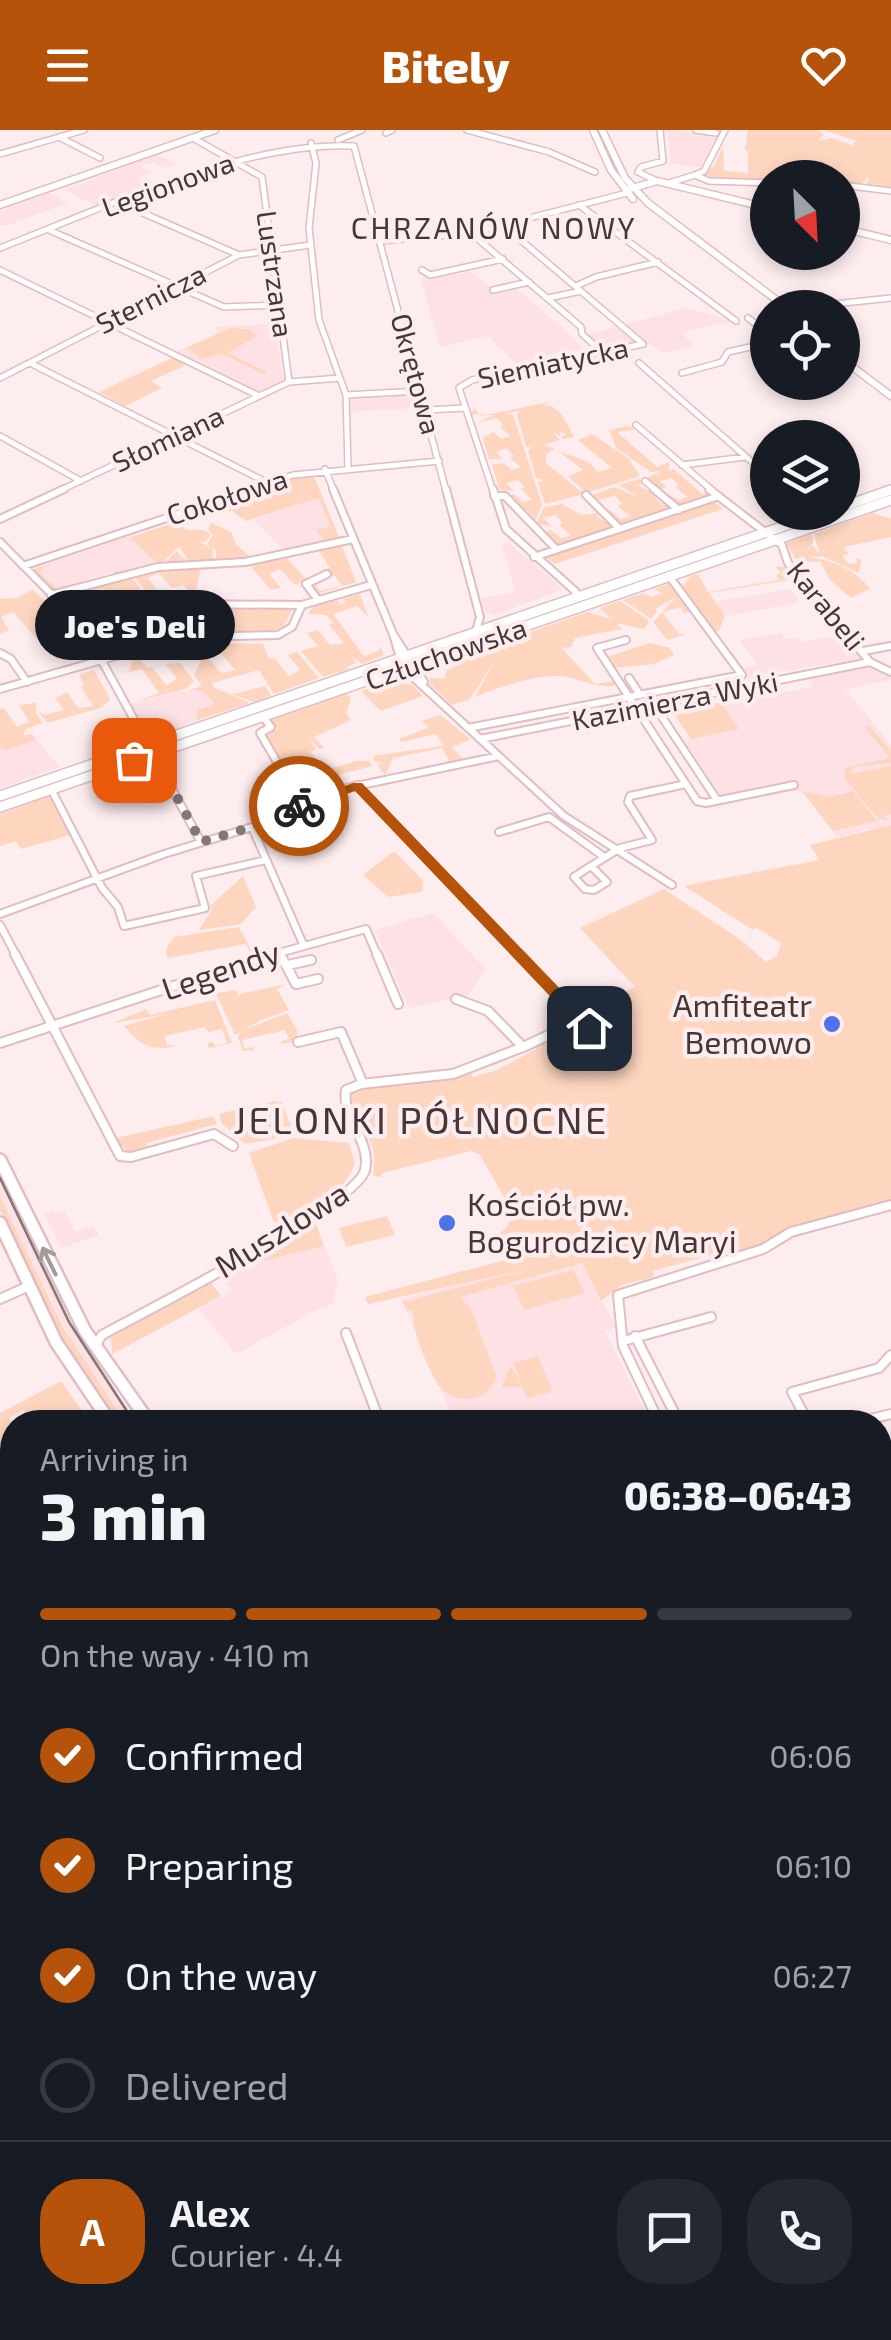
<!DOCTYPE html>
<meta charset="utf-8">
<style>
body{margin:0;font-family:"Exo 2",sans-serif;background:#242831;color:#f1f3f6;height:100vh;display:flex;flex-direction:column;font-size:38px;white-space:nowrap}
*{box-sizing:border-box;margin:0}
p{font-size:32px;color:#9ea1a6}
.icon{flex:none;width:55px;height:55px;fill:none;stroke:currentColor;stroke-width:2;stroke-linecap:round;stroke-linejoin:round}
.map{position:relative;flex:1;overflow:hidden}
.drawer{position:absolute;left:0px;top:1280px;width:892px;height:930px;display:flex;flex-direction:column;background:#171b24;border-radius:40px 40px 0 0;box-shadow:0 5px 15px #0003}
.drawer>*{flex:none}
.needle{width:65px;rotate:156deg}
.controls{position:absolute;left:750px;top:30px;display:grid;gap:20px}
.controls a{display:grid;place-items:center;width:110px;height:110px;border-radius:50%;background:#171b24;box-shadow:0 5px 15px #0003;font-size:50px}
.pin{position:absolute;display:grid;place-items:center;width:85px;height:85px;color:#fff;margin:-42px;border-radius:20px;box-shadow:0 5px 15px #0006}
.courier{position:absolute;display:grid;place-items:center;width:100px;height:100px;margin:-50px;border:8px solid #b45309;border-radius:50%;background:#fff;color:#222;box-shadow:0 2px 12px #0007}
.bubble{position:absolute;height:70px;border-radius:35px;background:#171b24;box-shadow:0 5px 15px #0003;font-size:32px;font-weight:800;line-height:70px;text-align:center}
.headline em{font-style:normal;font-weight:800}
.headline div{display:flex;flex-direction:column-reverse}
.headline{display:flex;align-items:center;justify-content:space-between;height:170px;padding:0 40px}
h1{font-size:65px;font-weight:800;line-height:75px}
.bar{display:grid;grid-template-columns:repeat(4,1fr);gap:15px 10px;align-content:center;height:120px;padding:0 40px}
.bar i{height:12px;border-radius:8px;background:#363941}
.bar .active{background:#b45309}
.bar p{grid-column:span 4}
.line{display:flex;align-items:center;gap:25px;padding:0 40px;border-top:2px solid #363941}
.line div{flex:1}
.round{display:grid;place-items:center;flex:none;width:105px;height:105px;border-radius:40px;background:#242831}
ol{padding:0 40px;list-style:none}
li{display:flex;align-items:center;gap:30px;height:110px}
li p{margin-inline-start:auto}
li .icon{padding:10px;border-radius:50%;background:#b45309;color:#fff;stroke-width:4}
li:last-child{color:#9ea1a6}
li i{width:55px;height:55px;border:5px solid #363941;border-radius:50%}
header{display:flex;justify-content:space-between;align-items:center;height:130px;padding:0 40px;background:#b45309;color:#fff;font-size:45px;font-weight:800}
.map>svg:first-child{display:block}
.built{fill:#fde1e4}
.green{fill:#fed6c0}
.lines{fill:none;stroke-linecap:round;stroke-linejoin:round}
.street-far3-casing{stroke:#e2bcc1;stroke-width:8}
.street-far2-casing{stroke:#e2bcc1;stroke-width:10}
.street-far1-casing{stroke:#e2bcc1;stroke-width:12}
.street-casing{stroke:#e2bcc1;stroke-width:15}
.secondary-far3-casing{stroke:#e2bcc1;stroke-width:9}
.secondary-far2-casing{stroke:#e2bcc1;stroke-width:12}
.secondary-far1-casing{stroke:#e2bcc1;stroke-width:16}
.secondary-casing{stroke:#e2bcc1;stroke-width:20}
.street-far3{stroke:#fff;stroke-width:5}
.street-far2{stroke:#fff;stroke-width:6}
.street-far1{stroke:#fff;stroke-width:8}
.street{stroke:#fff;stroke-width:10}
.secondary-far3{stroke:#fff;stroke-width:6}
.secondary-far2{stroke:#fff;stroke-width:9}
.secondary-far1{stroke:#fff;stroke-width:11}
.secondary{stroke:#fff;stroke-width:15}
.tram-far1{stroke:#857678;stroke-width:2.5}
.tram{stroke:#857678;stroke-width:4}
.oneway{stroke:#a29a9c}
.route{fill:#b45309}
.done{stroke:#857678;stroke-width:10;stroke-dasharray:0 18}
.poi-dot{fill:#4c74e7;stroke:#fdedef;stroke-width:4}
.labels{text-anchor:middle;stroke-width:9;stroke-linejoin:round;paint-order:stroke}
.far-street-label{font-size:28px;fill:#453638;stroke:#fdedef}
.far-neighbourhood-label{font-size:30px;letter-spacing:2.5px;fill:#453638;stroke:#fdedef}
.street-label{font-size:32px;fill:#453638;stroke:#fdedef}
.poi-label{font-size:32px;fill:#453638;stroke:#fdedef;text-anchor:end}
.quarter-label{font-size:38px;letter-spacing:2.5px;fill:#453638;stroke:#fdedef}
</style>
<header><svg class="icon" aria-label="menu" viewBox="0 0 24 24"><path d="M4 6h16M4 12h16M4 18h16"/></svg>Bitely<svg class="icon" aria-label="heart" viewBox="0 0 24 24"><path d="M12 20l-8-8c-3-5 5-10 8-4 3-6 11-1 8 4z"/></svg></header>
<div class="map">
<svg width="891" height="2210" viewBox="0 0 891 2210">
<rect width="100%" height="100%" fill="#fdedef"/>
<path class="built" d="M667,0L717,5L701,37L671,34Z
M158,24L175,34L164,38L153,33L144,34L142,37L153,42L136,49L155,57L101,78L64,60Z
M49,63L68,73L5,96L0,94V81Z
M472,142L496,163L517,158L586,220L519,236L487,206L440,217L421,150Z
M685,178L733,191L682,202L693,216L662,223L650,214L592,227L586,221L601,217L588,205Z
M276,194L283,251L260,262L176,222L218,203L216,198L219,196Z
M414,264L412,271L420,278L350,282L349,269L354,267Z
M319,368L330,396L317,400L324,409L315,412L317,415L286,422L254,390Z
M129,407L158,433L112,442L57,459L40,443L44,436Z
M508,413L563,459L494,485L485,481L481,468L516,463L502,414Z
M790,459L799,472L727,486L715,472Z
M781,503L786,509L796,508L800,512L842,505L863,528L749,547L743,539L758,535L739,510Z
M868,537L891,544V550L845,559L891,615V695L837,707L802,661H785L780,654L721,666L686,613L690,608L673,582L813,557L809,549Z
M200,557L214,575L199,582V590L167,601L148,605L129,574Z
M32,604L60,637L0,658V613Z
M433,783L486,840L468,865L409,878L375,800Z
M0,1042L80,1207L134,1289L125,1292L75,1218L0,1066Z
M53,1081L55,1084L64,1081L75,1102L94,1096L99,1105L62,1118L44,1084Z
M315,1092L338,1151L333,1174L318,1179L236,1224L199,1179L231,1161L220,1146Z
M578,1124L616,1198L605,1201L650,1292H455L401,1169Z
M575,2198H707L715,2209L606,2210Z"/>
<path class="green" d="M748,0H816L824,4L818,11L832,8L856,17L852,14L856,11L824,0H891V60L867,55L869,46L861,55L843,54L842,48H768L767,52L709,50L701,46L715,35L723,16L724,41L748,43V21L745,20Z
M230,198L250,199L257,206L228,223L267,242L263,244L223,224L201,229L188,219L182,220Z
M174,227L196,237L186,235L151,251L162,258L125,276L99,262Z
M553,271L542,275C560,274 566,293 574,307L563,309L561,307L567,304L559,302L561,307L552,301L560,310L544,315L555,319L546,324V333L584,364L545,374L538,352L544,350L536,348L528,320L532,318L526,316L517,286L519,281L506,283L513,285L542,374L534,394L531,390L535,388L509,366L514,364L523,372L532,370L521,359L525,357L518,350L506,353L514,361L500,360L492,335L503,333L512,340L521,337L510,328L514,326L507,318L496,322L503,329H489L483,308L493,302L502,309L511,306L500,297L503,295L497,288L478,293L493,285L474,284L472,288L471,283L474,278L481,286Z
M627,296L637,299L617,302L657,337L669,332V340H675L703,365L708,360L713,365L676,375L665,363L679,370L688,367L675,357L679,355L671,348L660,351L667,357L657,359L646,348L662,341L651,342L616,318L609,300Z
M592,304L628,328L640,346L586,363L568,346L583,340L559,321L590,333L598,342L612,338L578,310Z
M304,345L314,346L340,410L319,411L324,409L316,400L330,396L319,368L246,391L232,381L212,385L200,380Z
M639,349L643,352L639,356L656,363L654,367L660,373L666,372L661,375H670V381L667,379L622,396L606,383L611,381L621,389L630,386L618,376L622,374L615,366L597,370L590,366L614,357L638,367L619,355Z
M714,371L723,379L555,434L544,425L549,427V424L554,425Z
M562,374L581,385L601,383L596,386L614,397L556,415L544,403L551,400L561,408L571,406L559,395L563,393L556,385L543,388L552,396L536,394L544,377Z
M873,383L891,389V407L844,417L849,424L842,426L849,434L858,433L856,429H859L861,432L859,443L822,426L808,427C831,430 856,439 870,459L851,468L830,450L820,431L807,432L810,438H804L798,431L806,427L796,429L786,413L812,404L813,413L807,421L813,415L820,425L814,404Z
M177,392L187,400C198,401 203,397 211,405L205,412L198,411L212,418L213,428L216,429V421L207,414L213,405L208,400L211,393L231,402L236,414L253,430L160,437L177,421L182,428L188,430L179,417L157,437L117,446L113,442L157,433L129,407L44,436L40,443L57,459L90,453L56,462L33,439Z
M341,413L356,452L317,464L308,455L313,450L320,461L342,456L335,446L316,449L327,442L318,441L330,438L319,421Z
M284,425L307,450L295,455L280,439L269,444L281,458L271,460L248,433Z
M201,436L195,467L183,455L172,458L158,443L148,448L158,461L148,464L133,445L157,438Z
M781,436L789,439L786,440L794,449L709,463L725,485L719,501L713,502L681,460L690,446L698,444L708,462L779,450L776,445L781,443L776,437Z
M131,446L145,464L133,468L117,459L131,468L115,472L104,459L91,460L102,477L98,479L107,497L93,501L60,466Z
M672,453L678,468L692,481L684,483L680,477L662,482L679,504H686L667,510L653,492L676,467L655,479L657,482L651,489L623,470L644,463L651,467L663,463L653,459Z
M33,460L53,479L45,508L35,507L13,482L1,487L9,501L0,503V469L16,468Z
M360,464L368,486L357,476L333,484L364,526L379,521L380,516L384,525L362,534L351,526L356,533L348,536L349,539L323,547L301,521L318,516L307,503L318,500L330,515L344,513L329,495L333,493L326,485L308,484L313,477L305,478L337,470L341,475L346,473L343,469Z
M620,471L647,489L649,492L644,499L616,493L622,499L575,508L571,517L562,518L595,554L615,551L614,556C594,558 578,547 559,546C533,545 500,557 475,567L494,532L470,569L452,575L430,554V548L444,549L447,540L454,537L450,532L467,530L474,522L587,482L611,489L600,478Z
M186,477L290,478L292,480L283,497L266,503L186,501L175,485Z
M220,513L263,514L269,529L274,528L289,546L300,540L288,525L297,522L319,548L274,564L259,540L212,553L214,558L233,564L265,556L271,566L254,572L219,560L250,573L197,590V580L214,574L204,562L192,559L202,556L194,545L201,530L209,528L221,543L235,540L220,522L225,520Z
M650,513L670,518L674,525L654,534L613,538L607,527Z
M139,528L147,538L152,537L166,555L177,549L166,534L180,533L194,551L186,559L133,572L159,563L142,539L123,543L130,540L132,530Z
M94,540L110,569L101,578L47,593L38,581L45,585L64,580L55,568L67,562L78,578L93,576L81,557L84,555L79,545Z
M394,550L412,555L423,566L381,581L361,561Z
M349,560L354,561L338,566L347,564L351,568L346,584L351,590L314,607L324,618L319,619L308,607L316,619L310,622L327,640L356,631H369L372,636L295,656L264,606L277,599L269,590L316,573L270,589Z
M721,572L739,599L691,609L673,582Z
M36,573V583L43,593L26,599L23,606L32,604L36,610L6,620L0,618V579L4,578L17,597L29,592L19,575Z
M440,585L486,621L471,609L452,617L461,627L470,629L438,635L449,630L442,618L393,628L385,645L377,635L384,632H375L373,626L443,616L436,604L402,612L399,609L428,598L422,591Z
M870,596L891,621V633L855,637L850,644L891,636V684L884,686L891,692L875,686L844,647L846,638L890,628L865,597Z
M802,661L830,667L853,661L877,691L833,701Z
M49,666L70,705L21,719L16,711L0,716V684Z
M891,695V1072L786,1099L764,1115L734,1125L729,1120L653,1141L654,1147L622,1155L601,1171L582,1133L460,1167L471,1179L497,1248C489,1268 462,1277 444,1261C431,1251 410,1195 413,1180L407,1181L403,1172L538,1137L368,1174L365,1167L532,1123L529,1117L496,1119L491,1115V1110L507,1097L513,1083L480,1025L471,1021L382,1043L381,1047L373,1046C374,1036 376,1023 371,1013C363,1000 346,980 351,962L372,956H405L469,942L473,947L497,940L536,919L534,915L582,896L590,903L598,900L583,882L635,857L580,798L664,759L741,810L766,832L777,826L781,813L757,798L753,800L684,756L819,730L810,715Z
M394,721L423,751L422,762L388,767L363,745Z
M243,746L256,777L241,794L199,800L212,779L210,776Z
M239,797L254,825L251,826L246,814L167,828L166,819L174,807Z
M210,850L217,863L236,860L239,868L240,864L287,854L277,859L289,880L261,890L235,905Z
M215,870L232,913L209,918L207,913L213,912L215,916L227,913L222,899L208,902L205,897L164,906L167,915L176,916C150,922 139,914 124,896L167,884L113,893L146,879L150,885Z
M287,883L297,900V911L282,914L281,911L289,909L285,900L242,910L245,919L253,917L254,920L243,921L238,907L241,901Z
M275,971L282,973L292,999L278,1008L245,1014L222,994L219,984Z
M214,986L217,994L146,1013L148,1019L127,1025L123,1016H116V1008Z
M293,1008L349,1013L355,1033C346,1060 316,1077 291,1086L294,1089L282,1096L273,1090L249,1023Z
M0,1066L63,1197L125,1292H118L64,1214L0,1080Z
M387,1086L395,1105L346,1117L339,1098Z
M315,1092L324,1116L258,1132L250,1128Z
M573,1140L585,1163L524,1180L513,1156Z
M210,1151L221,1166L112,1224L111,1207Z
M538,1227L553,1261L528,1268L522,1257H502L510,1236L521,1252L513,1233Z
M61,1251L90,1292H57L51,1285L54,1292H32L23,1280L9,1288L12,1293V1411L0,1418V1405L12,1398L3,1385L0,1386V1283Z
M0,1757L12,1779V2023L0,2032Z
M880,2138L891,2154V2210H861L853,2198H880Z"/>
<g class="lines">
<g class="street-far3-casing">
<path id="street-far3" d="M467,0L549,22L595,42
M696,0L716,3
M386,3L392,0
M59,7L100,28
M193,8L262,47L289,252
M338,10L362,0
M311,13L316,33L309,98L319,190L346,265L348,337
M0,24L84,0
M695,45L704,41L725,0
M657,51L638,42L641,37L663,31L660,0
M669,53L695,45L709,51L768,53
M842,55L891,61
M120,73L239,125
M579,75L736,191
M503,95L643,214
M49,100L224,177L279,175
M479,110L581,197L582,204L601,221
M381,111L471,103L627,63
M0,118C104,78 243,11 354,16L446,361
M0,140L259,266
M422,140L430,145L503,129
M576,156L596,147L658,132
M493,160L529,152
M548,168L581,161
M796,178L891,168
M748,188L768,203
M30,233L268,353
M639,233L768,346
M682,243L722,232L728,222L768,213
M0,248L239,125L310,115
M346,265L420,261
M426,280L465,278
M636,295L713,361
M0,306L81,351
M682,335L745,327
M325,339L334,361
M645,351L657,361
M59,361L289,252L340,248
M245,361L293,345L439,331
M493,361L459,258L472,250L643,214"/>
</g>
<g class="street-far2-casing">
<path id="street-far2" d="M333,359L393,504L424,552
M446,359L480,487L476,501
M493,359L506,399L576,462L573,469
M654,359L679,380
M709,359L782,415L788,433L870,532L891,542
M586,365L620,399
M494,366H505L556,419
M0,389L64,359
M0,412L69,482L91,511L201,712
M534,427L719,366
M23,436L253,359
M51,465L158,437L245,432L353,409
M318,470L306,454L327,444
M393,504L403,538L564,686L672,755
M182,507L166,483L179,474L302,475L371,455
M626,510L597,518L697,671L706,673L794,655
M863,521L891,516
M0,523L11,529L27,552
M629,548L640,565
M0,559L182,507L278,505L292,497L302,475
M654,575L717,670
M263,587L271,597L260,603L291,656L307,672
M468,598L742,545L669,446
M480,609L870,532
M357,655L521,827
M51,659L102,758L118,777L124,796L205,778L196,746L266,730
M252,697L303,814
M499,702L549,687L604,727
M591,736L607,752L594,760L585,759L574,747Z
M591,736L620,718L652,710L628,672L630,666L686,654
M0,784L164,724L252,697L347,658L499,626
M0,795L17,827
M279,822L282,827
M264,827L366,799L378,827"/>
</g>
<g class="street-far1-casing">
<path id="street-far1" d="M15,824L120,1026L131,1027L214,1004L233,1016
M280,824L296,854L318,849
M377,824L398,874
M519,824L589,898
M288,835L311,830
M298,912L341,902L363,954
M0,913L271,824
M523,917L581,890
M0,1169L29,1156
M346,1203L380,1292
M635,1206L679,1292
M623,1211L711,1187
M95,1216L102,1205C144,1182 357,1074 365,1040C372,1011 341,988 346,960L361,954L453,944L523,917L488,881L456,869
M659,1292L623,1216L618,1165L763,1119L791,1102L891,1075
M808,1292L792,1262L879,1238L891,1225
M859,1292L891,1284"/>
</g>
<g class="street-casing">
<path id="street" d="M0,1438L12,1456
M880,1518L891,1516
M0,1573L12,1593
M880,1595L891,1589
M0,1743L12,1736"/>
</g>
<g class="secondary-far3-casing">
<path id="secondary-far3" d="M593,0L611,40L633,69
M602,0L625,48L648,73L787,178
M629,59L657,51L768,78
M0,75L215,0
M842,98L891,110
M842,229L891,266"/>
</g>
<g class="secondary-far2-casing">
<path id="secondary-far2" d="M842,377L891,360
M0,666L825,382
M0,677L891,370"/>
</g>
<g class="secondary-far1-casing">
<path id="secondary-far1" d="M0,1030L85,1201L149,1292
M0,1093L56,1212L110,1292"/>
</g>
<g class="secondary-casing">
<path id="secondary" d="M880,1708L891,1702
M880,1762L891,1756
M746,2198L756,2210
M806,2198L813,2210
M131,2210L148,2198
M189,2210L206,2198"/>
</g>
<use href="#street-far3" class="street-far3"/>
<use href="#street-far2" class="street-far2"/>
<use href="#street-far1" class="street-far1"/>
<use href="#street" class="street"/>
<use href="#secondary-far3" class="secondary-far3"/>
<use href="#secondary-far2" class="secondary-far2"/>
<use href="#secondary-far1" class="secondary-far1"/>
<use href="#secondary" class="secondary"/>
<path class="tram-far1" d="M0,1048L69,1192L134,1292"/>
<path class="tram" d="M880,1728L891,1722
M783,2198L791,2210"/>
</g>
<defs><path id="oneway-shaft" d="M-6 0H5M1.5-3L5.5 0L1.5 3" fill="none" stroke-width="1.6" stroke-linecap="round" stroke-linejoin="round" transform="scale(2.5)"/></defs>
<use class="oneway" href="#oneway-shaft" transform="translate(49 1131) rotate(-116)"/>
<path class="route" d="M353,653H362L594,894V902H584L355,661L299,680L293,676Z"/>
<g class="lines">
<path class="done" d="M134,630L154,624L201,712L252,697L299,676"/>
</g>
<g class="poi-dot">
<circle cx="832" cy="894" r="10"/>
<circle cx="447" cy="1093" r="10"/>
</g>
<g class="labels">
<g class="far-street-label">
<text transform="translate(168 55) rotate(-20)" y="10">Legionowa</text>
<text transform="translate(275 144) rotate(82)" y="10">Lustrzana</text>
<text transform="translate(151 169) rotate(-27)" y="10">Sternicza</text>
<text transform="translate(553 233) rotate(-12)" y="10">Siemiatycka</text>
<text transform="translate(416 244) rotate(75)" y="10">Okrętowa</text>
<text transform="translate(168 309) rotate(-25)" y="10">Słomiana</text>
<text transform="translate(227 367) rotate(-18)" y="10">Cokołowa</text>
<text transform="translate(826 476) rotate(51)" y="10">Karabeli</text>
<text transform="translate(446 524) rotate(-19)" y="10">Człuchowska</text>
<text transform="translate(675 571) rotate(-11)" y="10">Kazimierza Wyki</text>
</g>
<g class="far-neighbourhood-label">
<text x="494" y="109">CHRZANÓW NOWY</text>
</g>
<g class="street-label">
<text transform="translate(221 841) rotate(-19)" y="11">Legendy</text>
<text transform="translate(282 1100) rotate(-32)" y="11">Muszlowa</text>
</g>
<g class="poi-label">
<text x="812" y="887">Amfiteatr<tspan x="812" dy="37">Bemowo</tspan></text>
<text x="467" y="1086" text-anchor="start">Kościół pw.<tspan x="467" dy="37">Bogurodzicy Maryi</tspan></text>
</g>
<g class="quarter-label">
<text x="421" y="1004">JELONKI PÓŁNOCNE</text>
</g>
</g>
</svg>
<div class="controls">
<a><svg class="needle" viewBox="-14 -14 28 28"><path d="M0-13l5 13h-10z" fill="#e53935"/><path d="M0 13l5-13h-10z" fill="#9ea1a6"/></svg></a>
<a><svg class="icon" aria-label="locate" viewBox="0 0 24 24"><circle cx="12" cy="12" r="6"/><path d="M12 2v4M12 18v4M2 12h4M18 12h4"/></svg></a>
<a><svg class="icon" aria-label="layers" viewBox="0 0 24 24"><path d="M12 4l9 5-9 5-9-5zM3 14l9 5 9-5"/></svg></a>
</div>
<div class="pin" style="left:134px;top:630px;background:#ea580c"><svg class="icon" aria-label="bag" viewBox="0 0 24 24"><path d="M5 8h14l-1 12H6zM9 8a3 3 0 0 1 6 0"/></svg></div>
<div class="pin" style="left:589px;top:898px;background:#1f2937"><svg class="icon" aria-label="home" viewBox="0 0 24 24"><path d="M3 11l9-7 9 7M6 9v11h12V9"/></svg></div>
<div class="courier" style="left:299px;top:676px"><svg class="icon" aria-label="bike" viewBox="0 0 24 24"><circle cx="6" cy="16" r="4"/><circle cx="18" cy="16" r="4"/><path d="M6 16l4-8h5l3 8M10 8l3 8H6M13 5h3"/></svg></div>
<div class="bubble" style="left:35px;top:460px;width:200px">Joe's Deli</div>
<section class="drawer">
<div class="headline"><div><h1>3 min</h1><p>Arriving in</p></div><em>06:38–06:43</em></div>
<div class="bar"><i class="active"></i><i class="active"></i><i class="active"></i><i></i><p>On the way · 410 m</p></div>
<ol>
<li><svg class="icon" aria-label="check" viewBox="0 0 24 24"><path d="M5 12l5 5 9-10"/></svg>Confirmed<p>06:06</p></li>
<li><svg class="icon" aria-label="check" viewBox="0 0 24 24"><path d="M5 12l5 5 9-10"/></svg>Preparing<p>06:10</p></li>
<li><svg class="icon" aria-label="check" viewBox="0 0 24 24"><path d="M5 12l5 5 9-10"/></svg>On the way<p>06:27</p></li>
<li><i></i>Delivered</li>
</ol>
<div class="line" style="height:180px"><b class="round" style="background:#b45309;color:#fff">A</b><div><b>Alex</b><p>Courier · 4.4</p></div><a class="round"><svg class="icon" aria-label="chat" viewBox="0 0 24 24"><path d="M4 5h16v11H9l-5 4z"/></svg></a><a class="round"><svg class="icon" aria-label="phone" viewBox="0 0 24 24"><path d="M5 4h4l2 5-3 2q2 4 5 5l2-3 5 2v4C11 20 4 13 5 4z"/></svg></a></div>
</section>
</div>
